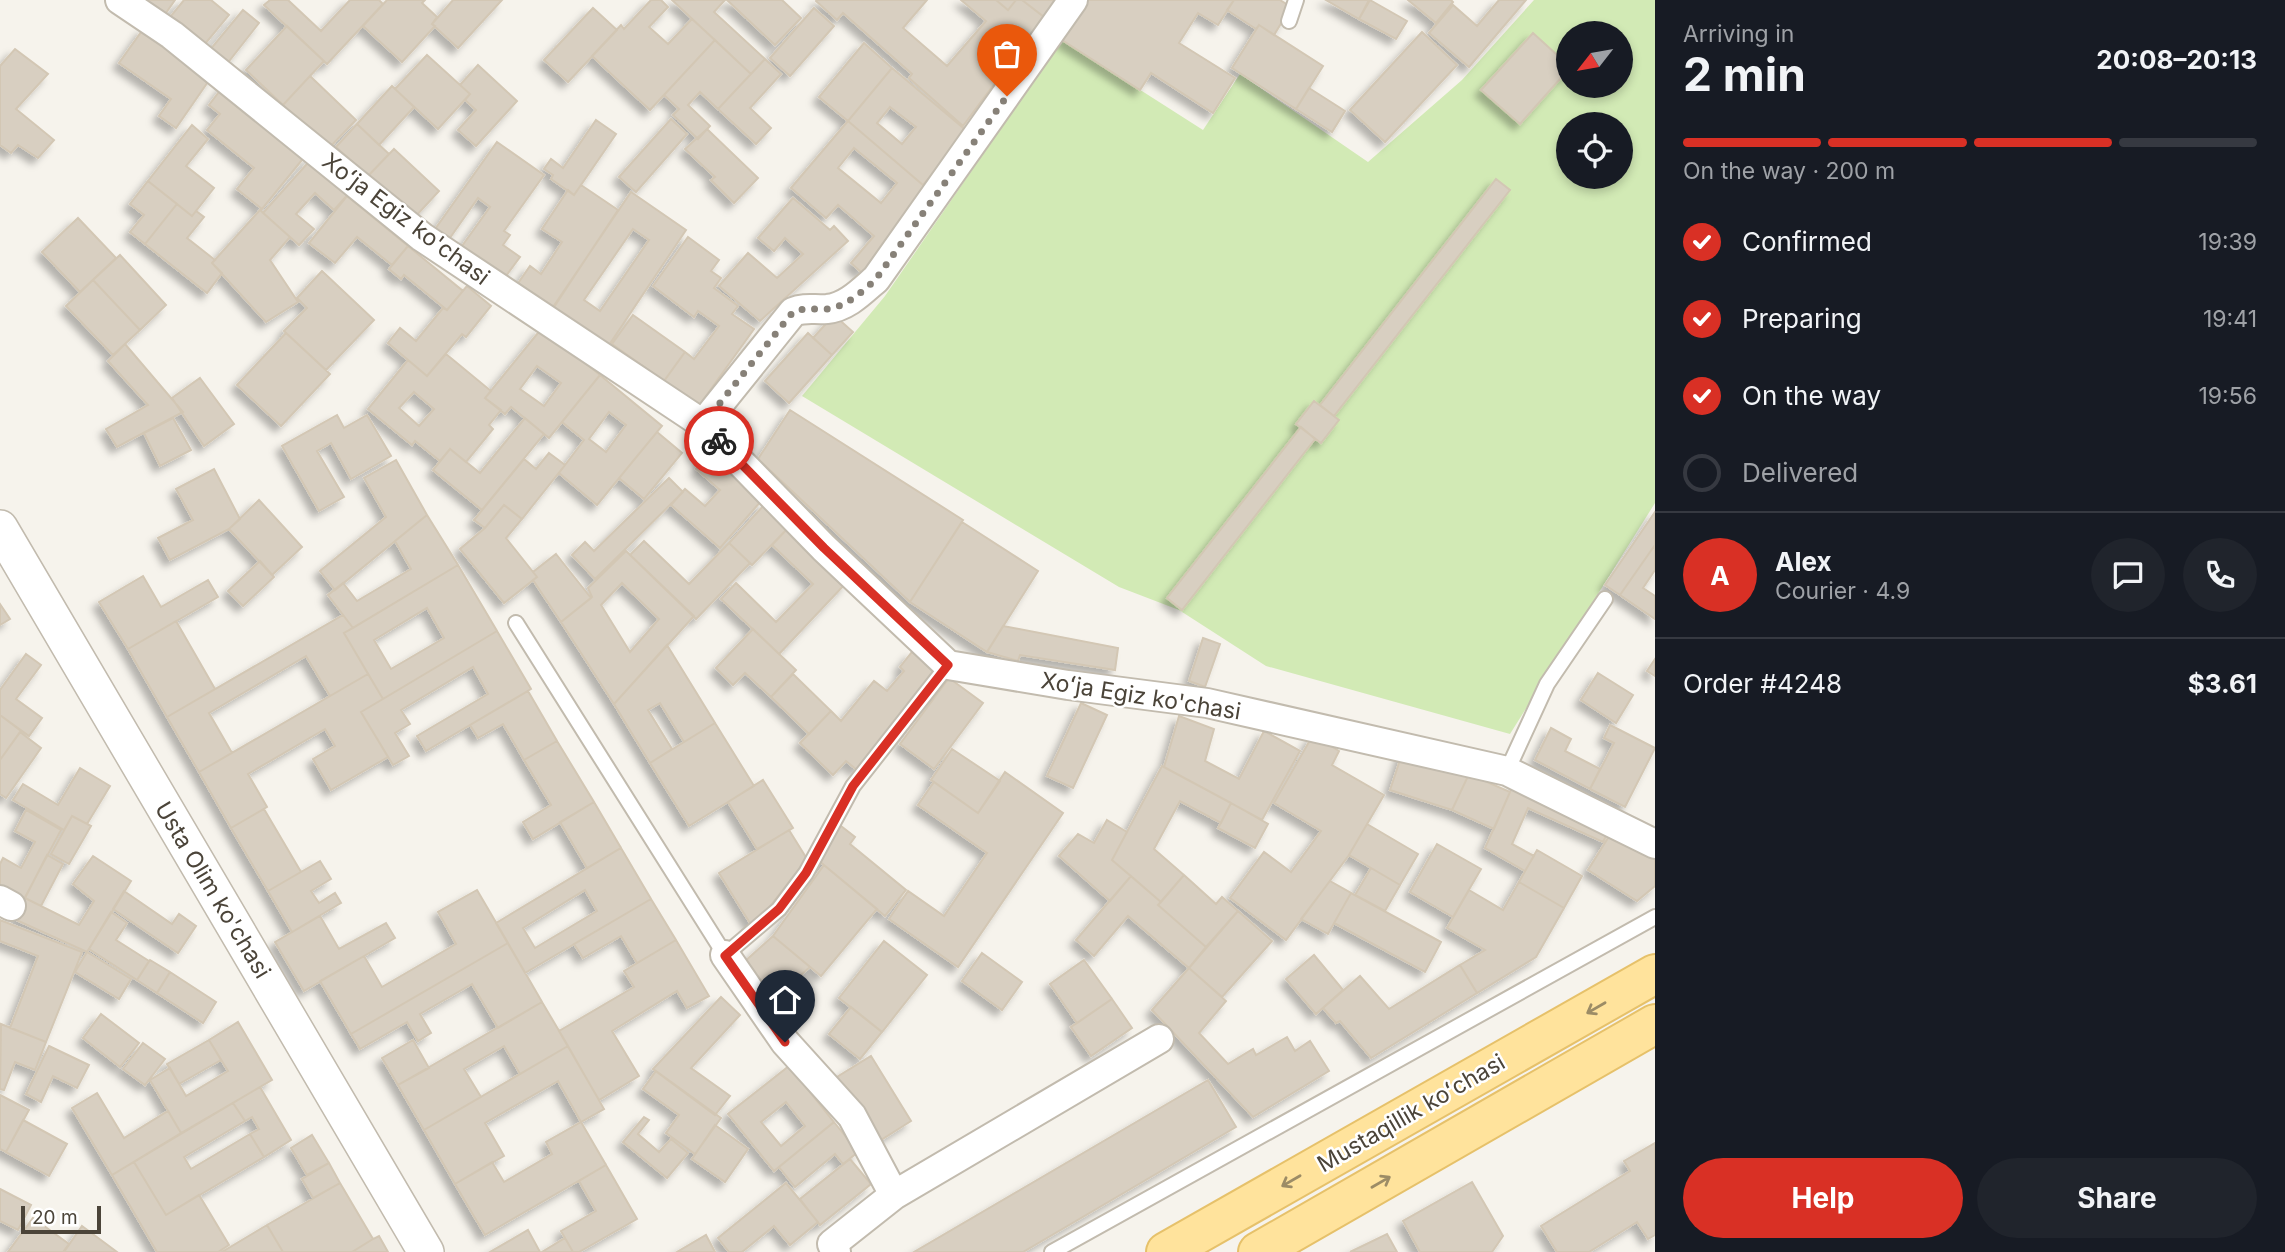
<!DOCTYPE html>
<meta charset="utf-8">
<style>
body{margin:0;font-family:Inter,sans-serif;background:#20242c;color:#f1f3f6;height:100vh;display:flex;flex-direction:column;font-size:26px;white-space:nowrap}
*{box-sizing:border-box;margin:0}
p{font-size:23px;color:#9ea1a6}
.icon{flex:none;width:38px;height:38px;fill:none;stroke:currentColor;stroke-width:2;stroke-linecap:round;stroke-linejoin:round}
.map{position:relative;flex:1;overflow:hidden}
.side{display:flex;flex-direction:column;background:#171b24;width:630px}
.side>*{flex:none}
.needle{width:46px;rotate:239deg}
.fabs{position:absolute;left:1556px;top:21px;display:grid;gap:14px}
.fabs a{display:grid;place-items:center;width:77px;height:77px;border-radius:50%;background:#171b24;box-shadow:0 4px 10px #0003;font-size:35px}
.scale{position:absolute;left:21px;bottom:18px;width:80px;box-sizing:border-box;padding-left:7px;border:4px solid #4b4439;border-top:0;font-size:19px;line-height:24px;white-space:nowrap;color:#4b4439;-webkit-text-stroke:5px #fff;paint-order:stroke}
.pin{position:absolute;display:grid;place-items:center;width:60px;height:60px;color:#fff;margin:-72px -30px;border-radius:50% 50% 50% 0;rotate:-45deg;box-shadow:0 0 7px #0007}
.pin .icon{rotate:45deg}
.courier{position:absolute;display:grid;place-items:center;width:70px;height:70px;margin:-35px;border:5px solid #d93025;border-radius:50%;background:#fff;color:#222;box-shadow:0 2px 9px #0007}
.head em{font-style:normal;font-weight:700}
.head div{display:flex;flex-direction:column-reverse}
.head{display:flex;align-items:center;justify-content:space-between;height:119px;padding:0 28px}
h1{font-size:46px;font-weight:700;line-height:52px}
.bar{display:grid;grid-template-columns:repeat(4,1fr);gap:10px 7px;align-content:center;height:84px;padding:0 28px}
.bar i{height:9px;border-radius:5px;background:#363941}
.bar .active{background:#d93025}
.bar p{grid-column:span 4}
.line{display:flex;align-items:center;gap:18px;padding:0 28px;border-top:2px solid #363941}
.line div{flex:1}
.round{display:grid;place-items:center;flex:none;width:74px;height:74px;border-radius:37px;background:#20242c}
ol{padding:0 28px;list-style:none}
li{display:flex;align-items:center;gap:21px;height:77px}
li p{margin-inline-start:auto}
li .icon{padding:7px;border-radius:50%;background:#d93025;color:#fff;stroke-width:4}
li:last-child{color:#9ea1a6}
li i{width:38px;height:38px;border:4px solid #363941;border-radius:50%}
.button{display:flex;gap:14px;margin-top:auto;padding:14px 28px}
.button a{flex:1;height:80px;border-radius:42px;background:#d93025;color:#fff;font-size:28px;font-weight:700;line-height:80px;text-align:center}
.button a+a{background:#20242c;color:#f1f3f6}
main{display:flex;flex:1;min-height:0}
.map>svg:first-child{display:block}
.green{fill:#d2eab5;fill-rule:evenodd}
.building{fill:#d8cfc1;stroke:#d3c7b4;stroke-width:2;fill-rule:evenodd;filter:url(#shadow)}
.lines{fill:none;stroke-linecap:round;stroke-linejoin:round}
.service-casing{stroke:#c2bbae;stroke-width:18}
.minor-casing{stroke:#c2bbae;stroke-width:32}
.tertiary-casing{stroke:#c2bbae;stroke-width:38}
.primary-casing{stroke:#e6c16a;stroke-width:42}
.service{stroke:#fff;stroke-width:14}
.minor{stroke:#fff;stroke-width:28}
.tertiary{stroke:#fff;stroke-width:35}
.primary{stroke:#ffe39c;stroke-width:38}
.oneway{stroke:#9c8c66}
.done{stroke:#878178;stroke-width:7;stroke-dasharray:0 12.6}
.route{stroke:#d93025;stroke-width:9}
.labels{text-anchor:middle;stroke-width:5;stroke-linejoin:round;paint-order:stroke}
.street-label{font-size:23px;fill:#4b4439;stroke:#fff}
</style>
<main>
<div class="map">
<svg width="1655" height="1252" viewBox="0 0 1655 1252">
<defs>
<filter id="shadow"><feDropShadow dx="-6" dy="6" stdDeviation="3.5" flood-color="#0004"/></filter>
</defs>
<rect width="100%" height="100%" fill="#f6f3ec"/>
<path class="green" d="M1534,0H1655V503L1510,734L1266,666L1179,610L1119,587L802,396L885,296L1062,40L1203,130L1240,74L1368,162L1462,80ZM1568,33H1620V86H1568ZM1568,124H1620V177H1568Z"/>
<path class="building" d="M133,0H175L161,20Z
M184,0H211L229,15L200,50L166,22Z
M270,0H288L321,31L350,0H379L383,4L327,64L264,5Z
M387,0H425L422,3L437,17L432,24L435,26L402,62L363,26Z
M453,0H502L458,48L432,24Z
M651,0H661L668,7L649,27L668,44L692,19L715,40L650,110L592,56L621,25L624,29Z
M672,0H725L714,12L765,59L751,74Z
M727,0H782L801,18L775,45Z
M817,0H927L903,28L947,66L986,21L961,0H996L1008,10L1016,0H1022L1044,17L963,126L909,78L912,74L843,13L837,20L816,1Z
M996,0H1016L1008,10Z
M1022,0H1056L1044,17Z
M1088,0H1234L1218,25L1198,13L1179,43L1235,78L1213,113L1151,73L1140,90L1062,40Z
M1234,0H1280L1291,7L1274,35L1259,25L1256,29L1227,10Z
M1326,0H1369L1359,19Z
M1370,0L1407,21L1396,39L1359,19Z
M1408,0H1451L1453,2L1436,23Z
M1499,0H1526L1469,67L1429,33L1453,5L1477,26Z
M593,8L617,30L568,82L544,60Z
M814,8L834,26L790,76L770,58Z
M243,10L259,23L226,65L209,51Z
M1259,25L1323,66L1296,109L1232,68Z
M287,26L324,61L283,105L246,70Z
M144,28L212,76L176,128L159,116L171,99L119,63Z
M1422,32L1457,65L1385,142L1350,110Z
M1533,33L1568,65V70L1520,124L1481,90Z
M715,40L751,74L718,109L700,92L688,105L710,126L698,139L673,115L679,109L664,95Z
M864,43L892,68L848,121L819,97Z
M15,49L48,74L16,109L54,140L38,158L18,145L11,153L0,145V66Z
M427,55L470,94L438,129L395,89Z
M765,59L781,74L750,108L771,128L756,144L718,109Z
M478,65L517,101L476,146L458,130L476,110L465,100L470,94L460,85Z
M892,68L968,132L923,185L848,121ZM890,107L916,127L902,144L877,123Z
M310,76L356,120L329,148L283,105Z
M225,84L306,155L262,209L237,189L254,168L207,130L220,114L209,105Z
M392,86L414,107L379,145L357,124Z
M1309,88L1345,111L1332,132L1296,109Z
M671,119L687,134L636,192L619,177Z
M596,120L616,134L574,195L551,179L553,175L544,169L551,159L563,168Z
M848,121L930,191L862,273L851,263L874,236L838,205L826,218L791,188ZM854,148L897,183L881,203L838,168Z
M357,124L389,154L368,176L336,147Z
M192,125L208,139L186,166L214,188L192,216L148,181Z
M707,129L758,178L734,203L711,180L715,177L685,149Z
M497,142L544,175L504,231L510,235L503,245L520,257L500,284L457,253L490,207L478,198L447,242L433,232Z
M394,149L439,191L414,218L368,176Z
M314,156L351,191L334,210L315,193L296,214L314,229L299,245L263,213Z
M1496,179L1510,190L1334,416L1320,405Z
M148,181L177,204L145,244L130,232L144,215L130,204Z
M581,185L618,210L548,316L512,292L530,266L541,274L562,242L542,229L568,190L574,195Z
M631,192L686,230L605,351L549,313ZM633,229L649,240L600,311L584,300Z
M347,196L408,246L392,265L357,237L335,263L309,243Z
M793,198L830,230L834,226L848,241L760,321L719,286L748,253L777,278L803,254L785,238L774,251L758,238Z
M177,204L192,216L196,211L204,217L187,238L215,260L212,263L222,273L207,293L145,244Z
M260,210L290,237L270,260L298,302L266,322L212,263Z
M78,218L116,258L80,292L42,252Z
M688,237L719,260L711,271L721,278L714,288L738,306L732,314L754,329L698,407L664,381L685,352L694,359L719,326L698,311L694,317L653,286Z
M408,246L463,291L447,310L404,275L401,279L389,269Z
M120,255L166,305L140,330L93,280Z
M322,271L374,320L326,370L284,331L307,308L297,298Z
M93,280L140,330L113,355L66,306Z
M467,286L491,306L466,337L462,334L427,376L388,343L400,328L416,341L443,308L447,310Z
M633,315L685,352L664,381L612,344Z
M834,315L853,332L832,355L813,338Z
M542,328L600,375L549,438L511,407L505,414L485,398ZM537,366L561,383L544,406L520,389Z
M286,333L330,374L281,426L237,385Z
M808,333L832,355L789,403L765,381Z
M125,344L183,412L117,447L106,429L148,405L108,361Z
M446,354L491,391L485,398L501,410L489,425L493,429L466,462L450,449L440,461L415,441L412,445L368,409L408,360L427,376ZM414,392L434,409L419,426L399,408Z
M600,375L662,426L597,505L559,473L584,440L562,422ZM609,412L626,425L606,452L589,439Z
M200,378L234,424L204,446L172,398Z
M1314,401L1339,420L1321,443L1296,424Z
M790,410L963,520L910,602L758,459Z
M337,415L344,428L367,415L391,456L351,479L331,443L317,451L344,497L319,511L282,446Z
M173,418L191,450L160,466L144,433Z
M525,418L544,434L482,510L433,470L450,449L480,473Z
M1301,427L1315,439L1182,610L1167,598Z
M657,432L682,453L644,499L619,478Z
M549,453L565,465L522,519L504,505L485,528L474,520L524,459L536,469Z
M710,454L762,500L720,548L671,505L685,489L705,506L720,490L696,469Z
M396,460L427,515L335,590L320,571L386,517L364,478Z
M214,469L240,519L229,529L170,560L158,538L193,520L176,489Z
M669,478L683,492L595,579L572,555L585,542L594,551Z
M259,500L302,547L272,575L229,529Z
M765,504L789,527L752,565L729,543Z
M504,505L522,519L506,538L537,577L504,603L460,549L485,528Z
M1655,512V545L1620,595L1605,585Z
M427,515L458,565L353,628L328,595L343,583L357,601L411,569L395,541Z
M962,522L1038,571L987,652L910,602Z
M789,527L847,582L779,654L721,599L736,583L776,622L813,584L772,545Z
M644,541L689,584L729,543L750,563L696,619L630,555Z
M1655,545V570L1643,588L1655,596V619L1620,595Z
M626,551L694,616L614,704L561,622L592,597L588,588ZM622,583L659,619L630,652L601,605Z
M556,554L591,598L561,622L533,580L537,577L533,572Z
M260,561L274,577L243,606L228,591Z
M458,565L497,631L383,699L344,633ZM427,608L444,638L391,669L374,640Z
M143,576L161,607L208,580L218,597L128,649L99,602Z
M0,604L10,619L0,625Z
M343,615L353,628L344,633L368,674L330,696L306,656L209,713L232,753L199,772L167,717Z
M176,621L215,689L167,717L128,649Z
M1003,626L1118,648L1115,670L1020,655L1018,661L987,652Z
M753,629L796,670L771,697L745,673L733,685L716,668Z
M497,631L531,689L426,751L417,736L488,694L473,667L401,710L410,724L395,733L409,756L393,765L361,712Z
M1203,638L1220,644L1205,687L1189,681Z
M667,645L715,723L684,742L660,703L648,710L672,749L650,763L614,704Z
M912,652L935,671L857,770L846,761L833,775L800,743L831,711L841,721L874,681L887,691L904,671L900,667Z
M26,654L41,665L16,699L42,718L29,736L0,715V690Z
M1655,659V676L1647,671Z
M1598,673L1633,695L1616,723L1581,700Z
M368,674L383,699L361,712L388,757L331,790L313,759L335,746L325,729L248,774L267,807L231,828L199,772Z
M793,674L831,711L809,734L771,697Z
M949,678L983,703L934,769L900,744Z
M528,691L557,741L524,760L503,724L478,738L470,725Z
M1081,703L1107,715L1073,788L1047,776Z
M0,715L21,731L0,760Z
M1179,716L1214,729L1205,761L1239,779L1264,731L1300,751L1262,820L1164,767Z
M715,723L754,786L689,826L650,763Z
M1610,725L1655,748L1625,807L1590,789L1614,743L1604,738Z
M1551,728L1571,739L1565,751L1600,769L1590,789L1535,760Z
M20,732L41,748L6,798L0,794V760Z
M1313,735L1339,751L1332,765L1384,795L1349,855L1286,940L1230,898L1264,852L1291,872L1321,831L1274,803Z
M557,741L594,802L533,839L523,822L551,805L524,760Z
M1404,748L1469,774L1452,810L1390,790Z
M952,749L1000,781L978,813L931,780Z
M1162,766L1231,803L1221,823L1180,801L1154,849L1184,875L1161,902L1112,860Z
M80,768L110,786L87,824L72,816L64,830L13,800L23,784L58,805Z
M1005,772L1063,813L958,967L889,919L908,891L944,916L987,853L918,805L934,782L978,813Z
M1469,774L1510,792L1494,829L1452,810Z
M763,780L793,828L757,849L728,802Z
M1514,783L1611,826L1603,842L1528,808L1512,844L1534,856L1525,871L1485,848Z
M594,802L621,848L587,868L560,822Z
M1231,803L1268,824L1255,848L1218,828Z
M264,809L301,872L268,891L231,828Z
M26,810L61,830L23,901L0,889V864L3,858L21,868L35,842L15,831Z
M72,816L91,826L69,864L51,854Z
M1107,820L1127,832L1112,860L1131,876L1110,901L1059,856L1078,834L1094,843Z
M1367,824L1418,854L1400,885L1349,855Z
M841,826L855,837L850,844L906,890L885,916L818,860Z
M789,830L807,859L753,928L719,873Z
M1613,830L1655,857V886L1637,901L1588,870Z
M1437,844L1481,869L1453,917L1410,892Z
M621,848L651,899L525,973L496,923ZM585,890L597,911L535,948L523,928Z
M1537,850L1582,876L1564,908L1519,882Z
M47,855L63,864L41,906L25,898Z
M93,856L131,881L87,952L14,919L25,898L79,925L94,901L73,884Z
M320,861L331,879L311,891L319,903L335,893L341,903L292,932L268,891Z
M824,865L877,909L821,976L773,936Z
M1371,868L1400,885L1385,911L1355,895Z
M1184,875L1216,904L1222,897L1238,911L1206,947L1158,905Z
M1131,876L1161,902L1158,905L1206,947L1189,968L1128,916L1094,956L1076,940Z
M1330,881L1351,893L1328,934L1301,919Z
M1519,882L1564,908L1536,957L1477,993L1460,965L1485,950L1447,928L1469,890L1503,910Z
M477,890L508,943L351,1034L320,981L364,956L382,987L456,944L438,912Z
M124,891L172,924L179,914L196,926L178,953L113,909Z
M1351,893L1441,942L1425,972L1334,923Z
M651,899L676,940L637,963L621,936L583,958L574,944Z
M1238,911L1272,941L1222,997L1189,968Z
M111,912L127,923L116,940L149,961L137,980L89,949Z
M320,916L339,949L386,923L395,938L304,991L275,942Z
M0,920L82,952L46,1042L10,1028L38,956L0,941Z
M773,936L810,967L793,982L809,1006L784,1023L743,963Z
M676,940L709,996L687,1008L677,991L612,1031L639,1076L599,1100L559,1031L634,987L624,971Z
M884,941L927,975L882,1032L839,998Z
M508,943L542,1002L498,1028L472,984L420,1014L431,1033L418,1041L407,1022L360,1049L351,1034Z
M87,952L131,979L119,999L75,972Z
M982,953L1022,982L1002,1010L962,981Z
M1314,955L1343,990L1316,1014L1286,979Z
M150,960L170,972L157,993L137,980Z
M1084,960L1112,999L1077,1023L1050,984Z
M1460,965L1477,993L1371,1058L1340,1021L1336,1023L1323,1008L1360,976L1389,1009Z
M1189,968L1226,1001L1199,1033L1228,1064L1253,1049L1256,1055L1287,1037L1295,1051L1310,1041L1329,1071L1253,1117L1152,1010Z
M170,972L216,1002L203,1023L157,993Z
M721,997L740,1015L691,1068L730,1096L715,1115L653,1069Z
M1112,999L1132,1028L1091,1056L1071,1027Z
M542,1002L568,1046L520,1074L504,1046L464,1069L481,1097L424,1130L398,1085Z
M851,1007L882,1032L860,1059L829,1034Z
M101,1014L139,1043L120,1067L83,1038Z
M238,1022L272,1080L181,1133L150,1080L170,1068L186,1096L228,1071L209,1040Z
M1,1024L46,1042L35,1070L15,1062L4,1090L0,1089Z
M209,1040L221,1060L179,1084L167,1064Z
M413,1040L429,1068L398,1085L382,1058Z
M143,1043L165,1059L145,1085L123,1069Z
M49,1046L89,1065L77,1088L53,1076L41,1102L26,1094Z
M568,1046L604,1109L581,1122L558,1081L485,1123L504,1156L455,1184L424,1130Z
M871,1056L911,1121L873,1145L832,1080Z
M789,1066L834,1122L774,1171L728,1114ZM786,1102L805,1126L781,1146L761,1122Z
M656,1071L721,1118L695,1154L666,1133L679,1115L643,1089Z
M1208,1080L1236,1127L1023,1252H914Z
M260,1087L291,1140L264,1157L250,1134L259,1129L252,1117L245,1121L233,1103Z
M97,1093L124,1138L168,1111L181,1133L112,1175L72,1108Z
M0,1095L29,1110L6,1152L0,1149Z
M233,1103L245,1121L184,1157L191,1169L250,1134L264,1157L166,1215L134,1162Z
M644,1117L649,1120L638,1134L659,1152L671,1139L688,1153L667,1178L623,1142Z
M23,1120L67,1144L49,1176L6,1152Z
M581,1122L606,1165L485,1235L455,1184L492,1162L504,1182L552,1154L546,1142Z
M834,1122L858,1152L843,1164L835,1154L795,1187L779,1167Z
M715,1125L748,1149L725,1182L692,1159Z
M312,1135L329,1163L307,1175L291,1148Z
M1655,1143V1235L1648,1239L1637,1222L1589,1252H1557L1541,1226L1630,1171L1624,1161Z
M850,1159L871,1184L820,1225L800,1199Z
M134,1162L166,1215L199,1195L229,1245L218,1252H157L112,1175Z
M329,1163L340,1183L313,1198L302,1179Z
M606,1165L637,1219L579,1252H573L561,1231L596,1211L579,1181Z
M1472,1182L1503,1236L1492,1252H1420L1403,1221Z
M340,1183L373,1239L352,1252H283L267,1225Z
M786,1183L818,1222L790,1245L774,1226L742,1252H729L718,1238Z
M0,1189L31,1205L18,1230L0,1221Z
M33,1218L69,1244L63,1252H8Z
M267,1225L283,1252H222Z
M82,1226L117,1252H64Z
M528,1230L540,1252H490Z
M1387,1234L1397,1252H1350Z
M706,1235L715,1252H677Z
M379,1236L388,1252H352L373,1239Z
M565,1238L573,1252H542Z"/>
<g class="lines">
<g class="service-casing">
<path id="service" d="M1289,21L1296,0
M516,623L725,955L779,909L806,873L853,786L948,665
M1507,771L1547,684L1605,599
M1052,1252L1655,917"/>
</g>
<g class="minor-casing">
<path id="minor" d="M120,0L172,35L422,237L703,424L824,548L948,665L1068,685L1207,703L1507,771L1655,844
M703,424L793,312C805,307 814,310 827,309C847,307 862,291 876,279L1073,0
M0,900L11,906
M725,955L785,1042L852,1116L894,1195L832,1244L836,1252
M894,1195L1159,1039"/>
</g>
<g class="tertiary-casing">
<path id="tertiary" d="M0,528L426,1252"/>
</g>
<g class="primary-casing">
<path id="primary" d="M1166,1252L1655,974
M1258,1252L1655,1024"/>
</g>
<use href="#service" class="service"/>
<use href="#minor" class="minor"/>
<use href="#tertiary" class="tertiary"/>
<use href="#primary" class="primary"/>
</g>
<defs><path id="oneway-shaft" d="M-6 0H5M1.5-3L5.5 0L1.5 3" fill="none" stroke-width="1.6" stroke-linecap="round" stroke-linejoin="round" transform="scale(1.75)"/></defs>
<g class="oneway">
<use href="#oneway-shaft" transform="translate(1596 1008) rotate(150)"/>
<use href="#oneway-shaft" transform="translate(1291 1181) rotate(150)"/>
<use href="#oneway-shaft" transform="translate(1381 1182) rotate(-30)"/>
</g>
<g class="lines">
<path class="done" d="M719,441L703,424L793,312C805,307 814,310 827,309C846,307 863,291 876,279L1007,96"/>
<path class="route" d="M719,441L824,548L948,665L853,786L806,873L779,909L725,956L785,1042"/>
</g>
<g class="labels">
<g class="street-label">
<text transform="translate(406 219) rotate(37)" y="8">Xoʻja Egiz ko'chasi</text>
<text transform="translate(1141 696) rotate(9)" y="8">Xoʻja Egiz ko'chasi</text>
<text transform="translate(213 890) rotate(59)" y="8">Usta Olim ko'chasi</text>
<text transform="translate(1411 1113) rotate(-30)" y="8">Mustaqillik koʻchasi</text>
</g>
</g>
</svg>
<div class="fabs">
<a><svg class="needle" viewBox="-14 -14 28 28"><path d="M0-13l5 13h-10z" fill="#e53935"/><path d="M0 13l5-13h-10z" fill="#9ea1a6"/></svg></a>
<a><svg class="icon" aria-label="locate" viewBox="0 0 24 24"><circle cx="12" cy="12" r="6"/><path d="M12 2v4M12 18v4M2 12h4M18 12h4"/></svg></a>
</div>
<div class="scale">20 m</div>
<div class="pin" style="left:1007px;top:96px;background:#ea580c"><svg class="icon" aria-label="bag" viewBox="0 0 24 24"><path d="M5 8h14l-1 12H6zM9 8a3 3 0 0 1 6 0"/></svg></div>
<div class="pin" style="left:785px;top:1042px;background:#1f2937"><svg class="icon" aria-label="home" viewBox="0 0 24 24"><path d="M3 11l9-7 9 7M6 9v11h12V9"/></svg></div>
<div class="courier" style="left:719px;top:441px"><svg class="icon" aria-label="bike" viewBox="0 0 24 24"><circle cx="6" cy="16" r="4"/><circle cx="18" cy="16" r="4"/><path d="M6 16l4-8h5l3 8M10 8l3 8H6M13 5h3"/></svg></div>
</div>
<section class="side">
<div class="head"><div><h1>2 min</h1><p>Arriving in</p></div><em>20:08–20:13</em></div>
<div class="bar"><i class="active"></i><i class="active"></i><i class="active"></i><i></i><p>On the way · 200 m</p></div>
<ol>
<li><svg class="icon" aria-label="check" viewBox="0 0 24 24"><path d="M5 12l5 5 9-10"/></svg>Confirmed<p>19:39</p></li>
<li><svg class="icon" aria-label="check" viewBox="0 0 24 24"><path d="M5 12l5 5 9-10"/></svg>Preparing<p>19:41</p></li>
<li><svg class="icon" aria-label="check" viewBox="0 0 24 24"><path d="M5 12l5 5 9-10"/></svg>On the way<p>19:56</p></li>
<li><i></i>Delivered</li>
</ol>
<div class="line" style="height:126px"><b class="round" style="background:#d93025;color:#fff">A</b><div><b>Alex</b><p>Courier · 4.9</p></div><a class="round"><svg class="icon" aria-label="chat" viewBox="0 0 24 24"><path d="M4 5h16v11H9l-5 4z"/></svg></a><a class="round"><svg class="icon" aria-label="phone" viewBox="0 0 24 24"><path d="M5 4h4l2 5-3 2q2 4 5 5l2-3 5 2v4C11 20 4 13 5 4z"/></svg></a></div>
<div class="line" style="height:91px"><div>Order #4248</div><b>$3.61</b></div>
<div class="button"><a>Help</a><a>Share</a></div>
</section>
</main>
